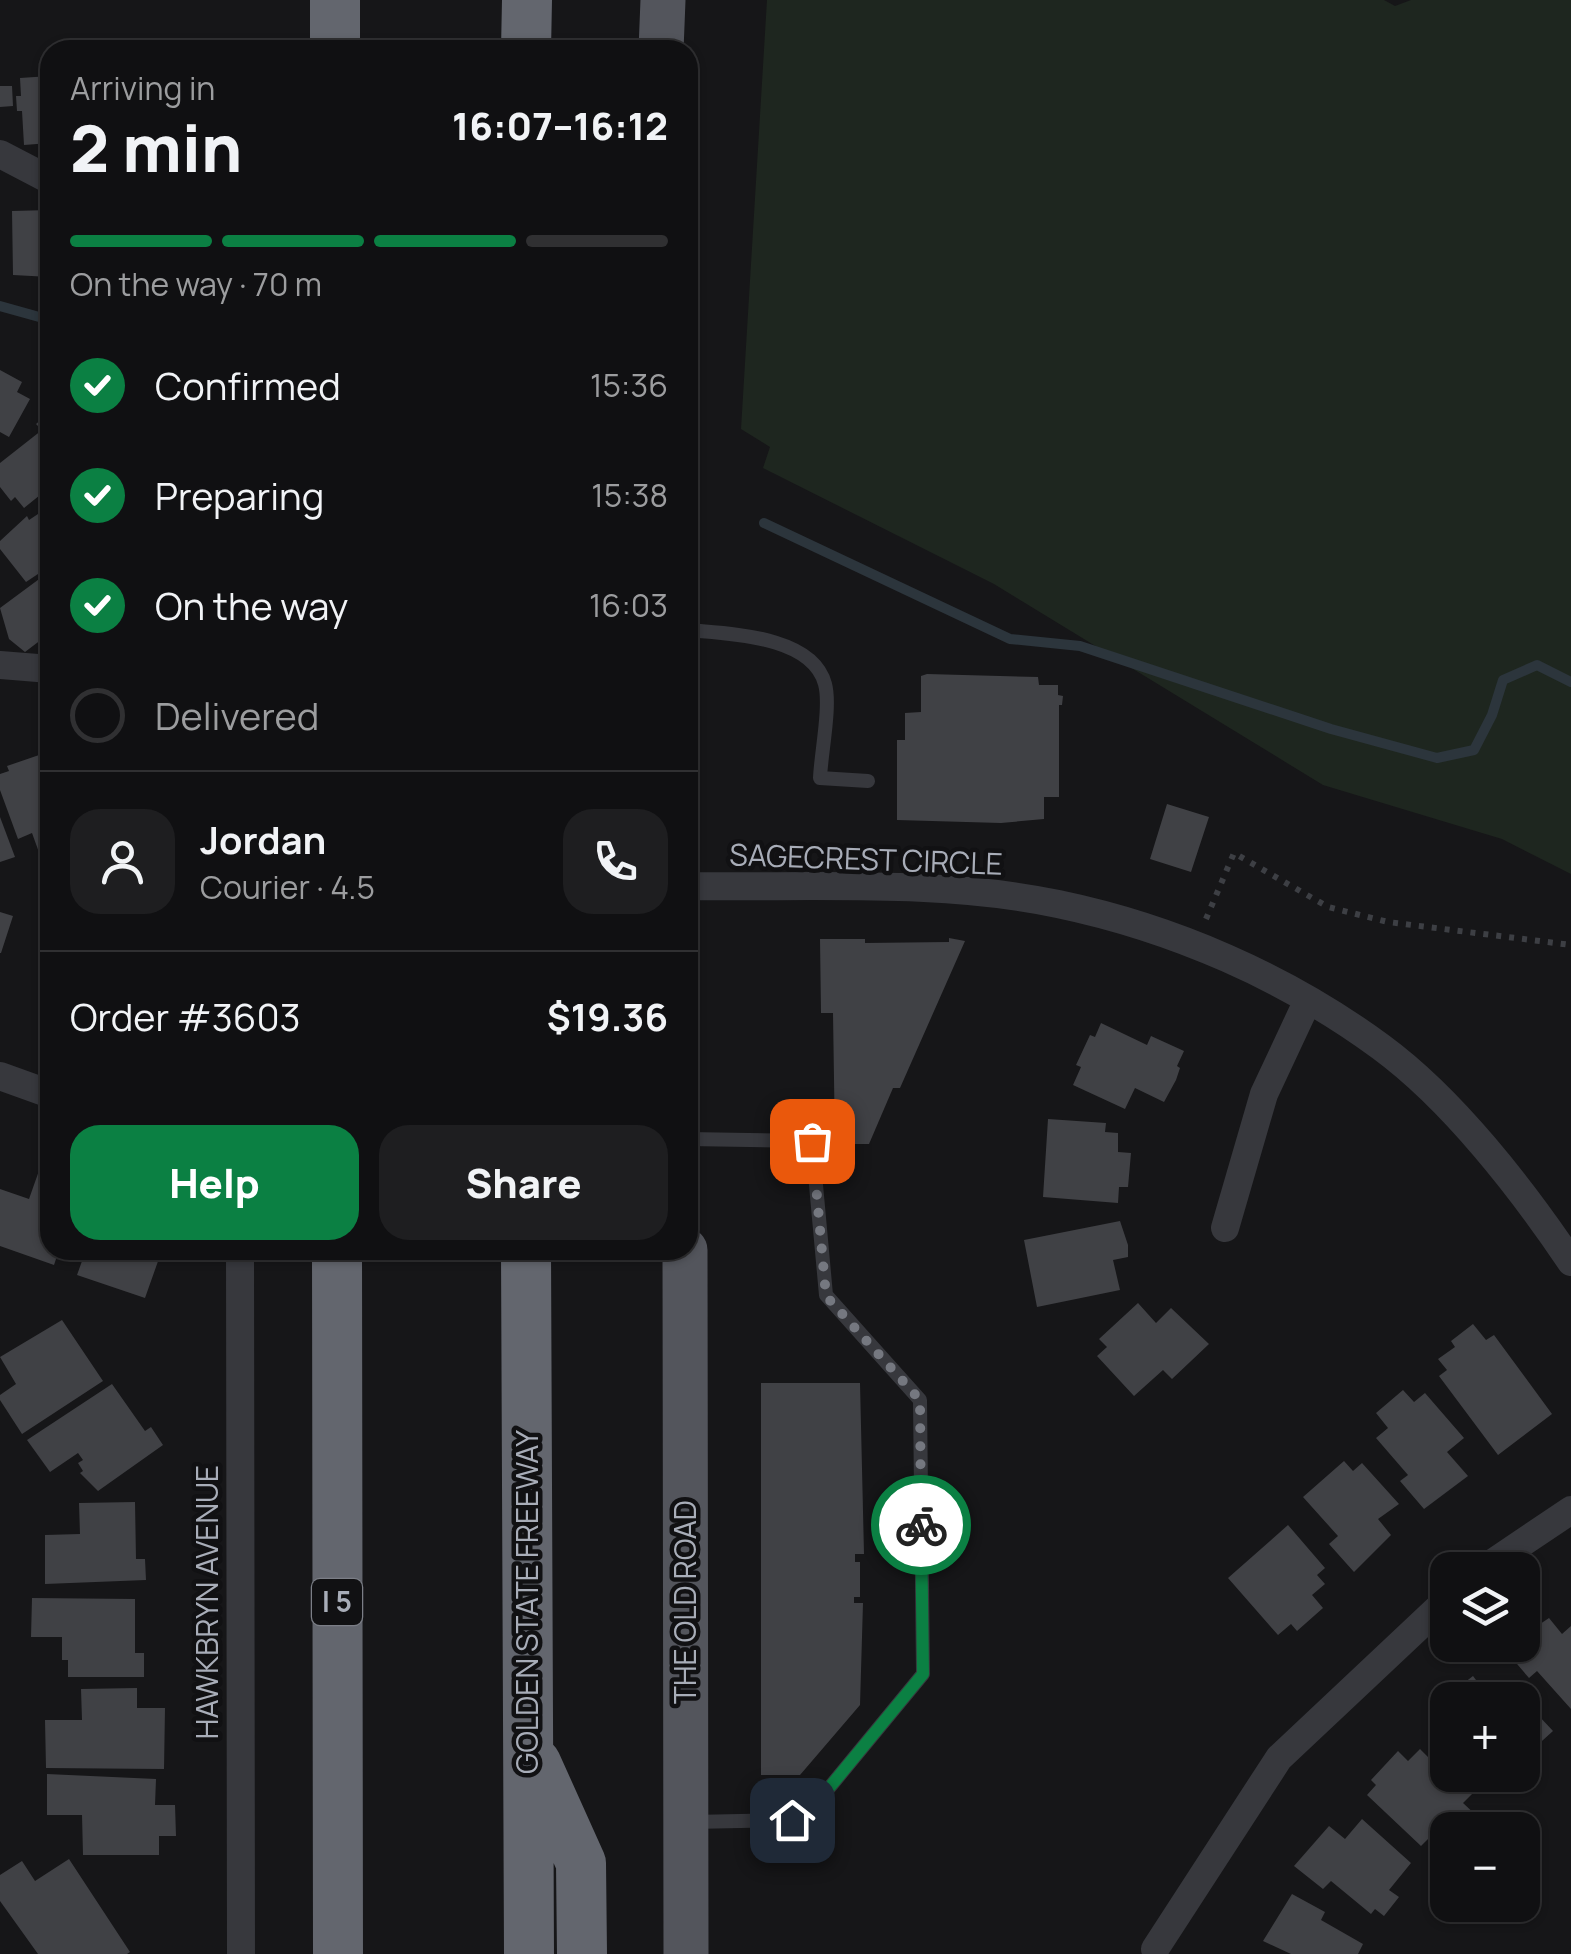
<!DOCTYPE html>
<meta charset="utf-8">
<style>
body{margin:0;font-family:Manrope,sans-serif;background:#1e1e20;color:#f1f3f6;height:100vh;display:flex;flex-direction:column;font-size:38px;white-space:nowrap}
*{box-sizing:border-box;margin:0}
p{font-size:32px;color:#9c9d9f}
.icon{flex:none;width:55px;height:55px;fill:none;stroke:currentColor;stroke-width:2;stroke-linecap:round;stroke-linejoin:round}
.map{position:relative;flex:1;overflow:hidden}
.sheet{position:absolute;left:40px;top:40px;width:658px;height:1220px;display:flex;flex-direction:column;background:#101012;border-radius:30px;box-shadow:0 2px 8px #0004,0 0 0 2px #303032}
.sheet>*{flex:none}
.fabs{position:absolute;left:1430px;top:1552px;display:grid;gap:20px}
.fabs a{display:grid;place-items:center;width:110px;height:110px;border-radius:20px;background:#101012;box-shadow:0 2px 8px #0004,0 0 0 2px #303032;font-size:50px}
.pin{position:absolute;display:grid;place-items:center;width:85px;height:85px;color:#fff;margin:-42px;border-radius:20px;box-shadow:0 5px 15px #0006}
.courier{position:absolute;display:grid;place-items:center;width:100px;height:100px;margin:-50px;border:8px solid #0b8043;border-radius:50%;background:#fff;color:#222;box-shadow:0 2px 12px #0007}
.headline em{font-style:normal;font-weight:800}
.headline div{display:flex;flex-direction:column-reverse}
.headline{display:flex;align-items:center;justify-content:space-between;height:170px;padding:0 30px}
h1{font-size:65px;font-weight:800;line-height:75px}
.bar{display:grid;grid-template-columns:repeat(4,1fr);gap:15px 10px;align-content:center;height:120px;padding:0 30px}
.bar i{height:12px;border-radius:8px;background:#303032}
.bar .selected{background:#0b8043}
.bar p{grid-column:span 4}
.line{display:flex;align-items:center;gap:25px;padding:0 30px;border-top:2px solid #303032}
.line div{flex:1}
.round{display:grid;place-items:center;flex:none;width:105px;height:105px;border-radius:30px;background:#1e1e20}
ol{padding:0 30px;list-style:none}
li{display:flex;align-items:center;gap:30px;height:110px}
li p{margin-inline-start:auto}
li .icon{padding:10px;border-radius:50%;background:#0b8043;color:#fff;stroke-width:4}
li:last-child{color:#9c9d9f}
li i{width:55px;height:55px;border:5px solid #303032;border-radius:50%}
.button{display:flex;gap:20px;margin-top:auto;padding:20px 30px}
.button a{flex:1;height:115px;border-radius:30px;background:#0b8043;color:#fff;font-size:40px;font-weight:800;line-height:115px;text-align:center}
.button a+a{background:#1e1e20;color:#f1f3f6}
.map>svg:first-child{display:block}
.green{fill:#1e261f}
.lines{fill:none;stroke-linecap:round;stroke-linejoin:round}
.stream{stroke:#2c353c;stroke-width:10}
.building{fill:#404145}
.path{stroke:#3d3f44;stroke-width:6;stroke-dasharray:5 8;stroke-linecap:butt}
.service{stroke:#37383d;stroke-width:14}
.minor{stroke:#37383d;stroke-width:28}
.primary{stroke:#53555c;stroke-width:45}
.motorway{stroke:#63666e;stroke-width:50}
.done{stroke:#757880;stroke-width:10;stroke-dasharray:0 18}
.route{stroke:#0b8043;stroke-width:12}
.labels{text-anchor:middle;stroke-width:9;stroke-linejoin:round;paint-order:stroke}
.shield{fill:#111113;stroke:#7b7e86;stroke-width:2.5}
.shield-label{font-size:28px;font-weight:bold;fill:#a8adb8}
.street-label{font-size:30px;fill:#a8adb8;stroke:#111113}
</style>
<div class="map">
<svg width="1571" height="1954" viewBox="0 0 1571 1954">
<rect width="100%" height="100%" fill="#161618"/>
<path class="green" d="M767,0H1384L1395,6L1411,0H1571V874L1502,839L1323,785L994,584L763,468L770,447L741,429Z"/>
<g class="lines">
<path class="stream" d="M0,306L50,320
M764,523L1010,639L1080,646L1331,729L1437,758L1474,750L1492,715L1503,680L1537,665L1571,682"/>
</g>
<path class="building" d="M50,76V143L24,145L22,111H17L16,96H21L20,78Z
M0,86H12L13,106L0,107Z
M50,210V277L13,275L12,211Z
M0,370L22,382L17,392L30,399L9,437L0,432Z
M50,412V487L24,508L15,497L11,501L0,487V463L42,430L36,424Z
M50,506V566L26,582L0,549V541L27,516L29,520Z
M50,571V633L25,652L9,639L0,608Z
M927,674L1038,677L1039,685H1058V695L1063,696L1062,705H1059V797H1044V819L1001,823L897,820V740H905V713L921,712V676Z
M42,754L50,776V867L45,869L32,833L18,839L0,790V774L9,771L7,766Z
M1167,804L1209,817L1191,872L1150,859Z
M0,817L15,857L0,862Z
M0,912L13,916L1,953H0Z
M949,938L965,941L900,1088H893L869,1144H835L833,1013H821L820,939H865V943L949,942Z
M1101,1023L1147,1045L1151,1036L1184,1051L1177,1066L1180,1068L1176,1080L1164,1102L1135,1088L1125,1109L1073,1085L1081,1067L1076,1065L1090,1035L1095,1037Z
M1048,1119L1106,1123L1105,1132L1118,1133V1152L1131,1153L1128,1187H1119L1118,1203L1043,1197Z
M41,1165L50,1168V1250H59L54,1265L0,1246V1189L29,1199Z
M1120,1221L1128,1245V1257L1113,1260L1120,1290L1037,1307L1024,1240Z
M86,1250H162L145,1298L77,1275Z
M1138,1303L1156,1323L1171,1308L1209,1344L1172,1379L1163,1370L1134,1396L1097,1356L1107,1347L1099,1339Z
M62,1320L103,1381L22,1434L0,1400V1395L16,1384L0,1357Z
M1473,1324L1486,1340L1494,1335L1552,1414L1498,1455L1439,1376L1447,1370L1438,1359L1455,1347L1451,1341Z
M761,1383H860L864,1554H855V1562H860V1597H854V1603H863L860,1705L800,1775H761Z
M112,1384L145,1431L151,1427L163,1445L98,1491L80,1473L83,1471L78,1463L83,1460L78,1453L50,1472L27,1440Z
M1403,1390L1414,1402L1425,1393L1464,1438L1447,1452L1468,1476L1424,1509L1400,1481L1408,1475L1376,1438L1388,1428L1376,1413Z
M1344,1461L1353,1471L1362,1463L1399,1504L1378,1519L1391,1535L1354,1572L1329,1544L1338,1536L1303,1497Z
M135,1502L136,1559H145L146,1580L45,1584V1535L80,1534L79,1503Z
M1288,1525L1325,1568L1317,1575L1325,1584L1312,1595L1323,1608L1297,1631L1291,1624L1278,1635L1228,1578Z
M32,1598L135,1599V1653H144V1677H68V1660H62V1637H31Z
M1549,1618L1562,1634L1571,1626V1709L1537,1671L1529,1678L1506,1651L1512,1645H1522V1636Z
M1473,1676L1491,1700H1448L1451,1693Z
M1510,1685L1553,1731L1522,1759V1700H1494Z
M137,1688V1708H165L164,1769L46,1768L45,1720H82L81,1689Z
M1420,1749L1429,1758L1435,1751L1448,1762V1775H1461L1476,1790L1463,1803L1478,1817L1466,1830H1451L1444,1823L1421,1846L1367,1795L1376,1785L1371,1780L1398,1751L1408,1761Z
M47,1774L156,1779L155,1805H175L176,1836H159V1855H83L82,1815H47Z
M1362,1819L1411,1863L1389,1890L1399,1897L1384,1916L1375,1909L1371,1914L1331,1881L1323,1889L1294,1866L1329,1826L1345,1839Z
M69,1859L130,1952L127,1954H38L0,1901V1875L22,1861L35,1881Z
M1292,1894L1325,1912L1321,1920L1363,1944L1358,1954H1291L1263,1941Z"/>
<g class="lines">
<path class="path" d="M1206,919L1234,853L1328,907L1388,922L1571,945"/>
<path class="service" d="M688,630C728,634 812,635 825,684C831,706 821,753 820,778L868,781
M688,1139L812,1141L826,1295L920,1400L923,1674L815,1805L792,1820L692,1822"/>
<path class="minor" d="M0,154L50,180
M0,665L50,669
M688,886C807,888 941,879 1058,904C1173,928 1286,977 1381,1047C1452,1099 1522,1189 1571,1262
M0,1076L50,1094
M1225,1228L1264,1094L1308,1000
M240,1250L241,1954
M1482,1570L1571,1510
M1155,1949L1279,1758L1448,1599"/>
<path class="primary" d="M661,50L663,0
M685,1250L686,1954"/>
<path class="motorway" d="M335,0V50
M526,50L527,0
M337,1250L338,1954
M526,1250L529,1954
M536,1763L581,1863L582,1954"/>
</g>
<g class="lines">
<path class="done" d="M812,1141L826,1296L920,1400L921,1525"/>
<path class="route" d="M792,1820L815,1805L923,1674L921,1525"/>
</g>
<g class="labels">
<rect class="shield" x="312" y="1579" width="50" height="46" rx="8"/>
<g class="shield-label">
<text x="337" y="1612">I 5</text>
</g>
<g class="street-label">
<text transform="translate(866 860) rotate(2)" y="10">SAGECREST CIRCLE</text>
<text transform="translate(208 1602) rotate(-90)" y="10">HAWKBRYN AVENUE</text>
<text transform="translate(528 1602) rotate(-90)" y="10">GOLDEN STATE FREEWAY</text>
<text transform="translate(686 1602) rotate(-90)" y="10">THE OLD ROAD</text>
</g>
</g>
</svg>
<div class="fabs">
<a><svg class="icon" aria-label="layers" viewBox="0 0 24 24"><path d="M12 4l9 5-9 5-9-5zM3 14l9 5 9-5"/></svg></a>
<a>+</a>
<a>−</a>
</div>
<div class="pin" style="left:812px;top:1141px;background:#ea580c"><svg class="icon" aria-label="bag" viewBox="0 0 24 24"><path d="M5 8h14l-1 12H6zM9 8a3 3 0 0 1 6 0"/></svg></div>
<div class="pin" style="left:792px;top:1820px;background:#1f2937"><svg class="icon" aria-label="home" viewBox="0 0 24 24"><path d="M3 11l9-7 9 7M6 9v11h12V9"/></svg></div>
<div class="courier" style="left:921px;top:1525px"><svg class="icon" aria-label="bike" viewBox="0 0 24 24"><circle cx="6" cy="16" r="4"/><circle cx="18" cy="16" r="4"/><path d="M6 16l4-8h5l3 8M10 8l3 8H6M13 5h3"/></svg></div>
<section class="sheet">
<div class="headline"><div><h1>2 min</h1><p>Arriving in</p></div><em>16:07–16:12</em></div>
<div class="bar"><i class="selected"></i><i class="selected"></i><i class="selected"></i><i></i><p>On the way · 70 m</p></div>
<ol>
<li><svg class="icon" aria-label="check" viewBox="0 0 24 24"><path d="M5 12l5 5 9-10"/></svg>Confirmed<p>15:36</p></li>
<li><svg class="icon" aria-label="check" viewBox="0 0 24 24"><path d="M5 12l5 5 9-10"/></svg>Preparing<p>15:38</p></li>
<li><svg class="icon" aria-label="check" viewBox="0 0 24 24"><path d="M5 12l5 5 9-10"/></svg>On the way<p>16:03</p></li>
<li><i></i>Delivered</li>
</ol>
<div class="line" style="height:180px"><a class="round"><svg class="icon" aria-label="person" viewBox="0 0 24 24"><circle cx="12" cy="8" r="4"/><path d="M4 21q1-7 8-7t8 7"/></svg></a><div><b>Jordan</b><p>Courier · 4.5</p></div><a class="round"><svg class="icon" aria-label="phone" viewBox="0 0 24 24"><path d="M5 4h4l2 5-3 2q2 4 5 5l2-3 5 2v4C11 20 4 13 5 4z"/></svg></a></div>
<div class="line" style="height:130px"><div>Order #3603</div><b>$19.36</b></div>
<div class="button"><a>Help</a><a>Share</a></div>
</section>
</div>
